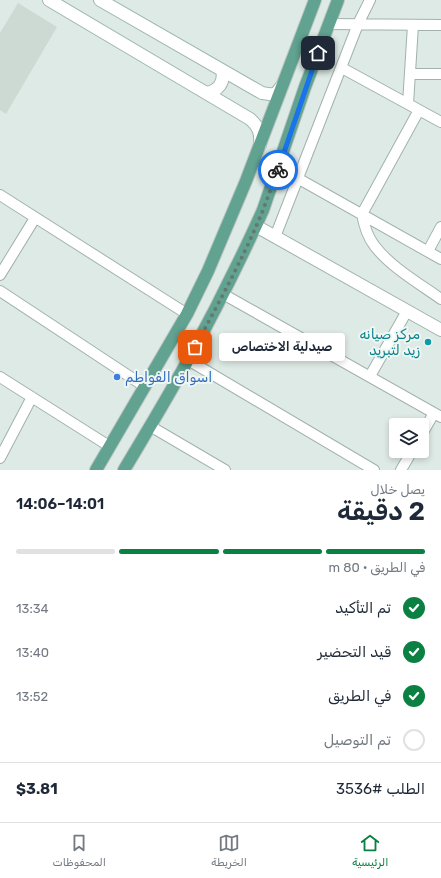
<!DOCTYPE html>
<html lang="ar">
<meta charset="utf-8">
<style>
body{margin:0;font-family:Rubik,Cairo,sans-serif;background:#f6f6f7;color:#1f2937;direction:rtl;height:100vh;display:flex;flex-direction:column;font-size:15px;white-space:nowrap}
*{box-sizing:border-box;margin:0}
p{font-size:13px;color:#747a83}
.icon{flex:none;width:22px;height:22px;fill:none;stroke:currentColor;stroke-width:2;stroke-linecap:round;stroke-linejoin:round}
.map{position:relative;height:470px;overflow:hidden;direction:ltr}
.side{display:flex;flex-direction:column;background:#fff;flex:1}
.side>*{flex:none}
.controls{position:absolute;left:389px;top:418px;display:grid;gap:8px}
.controls a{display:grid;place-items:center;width:40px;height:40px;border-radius:4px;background:#fff;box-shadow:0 2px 6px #0003;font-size:20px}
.pin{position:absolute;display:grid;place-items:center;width:34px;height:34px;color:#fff;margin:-17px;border-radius:8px;box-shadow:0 2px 6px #0006}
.courier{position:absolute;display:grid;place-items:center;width:40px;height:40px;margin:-20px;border:3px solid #1a73e8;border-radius:50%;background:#fff;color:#222;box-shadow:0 1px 5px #0007}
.bubble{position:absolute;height:28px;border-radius:4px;background:#fff;box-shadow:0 2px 6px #0003;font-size:13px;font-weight:600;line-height:28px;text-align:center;direction:rtl}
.head em{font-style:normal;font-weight:600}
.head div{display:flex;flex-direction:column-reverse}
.head{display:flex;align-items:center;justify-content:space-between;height:68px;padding:0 16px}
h1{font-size:26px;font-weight:600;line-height:30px}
.bar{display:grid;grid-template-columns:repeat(4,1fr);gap:6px 4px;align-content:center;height:48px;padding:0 16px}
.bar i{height:5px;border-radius:3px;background:#e0e1e3}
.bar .current{background:#0b8043}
.bar p{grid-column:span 4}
.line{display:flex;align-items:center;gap:10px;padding:0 16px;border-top:1px solid #e0e1e3}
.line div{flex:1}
ol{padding:0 16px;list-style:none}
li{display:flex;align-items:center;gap:12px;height:44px}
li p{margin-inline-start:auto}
li .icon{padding:4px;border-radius:50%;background:#0b8043;color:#fff;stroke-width:4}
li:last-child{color:#747a83}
li i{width:22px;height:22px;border:2px solid #e0e1e3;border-radius:50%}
.tab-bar{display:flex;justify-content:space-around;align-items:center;height:56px;border-top:1px solid #e0e1e3;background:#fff;font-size:11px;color:#747a83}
.tab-bar a{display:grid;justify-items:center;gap:2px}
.tab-bar .current{color:#0b8043}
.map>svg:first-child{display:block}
.built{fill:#cddad4}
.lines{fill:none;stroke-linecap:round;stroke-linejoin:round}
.minor-casing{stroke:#a1b2ac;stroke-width:12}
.tertiary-casing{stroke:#a1b2ac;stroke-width:14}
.secondary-casing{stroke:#9db7ad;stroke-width:14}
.primary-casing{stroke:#bcc4c2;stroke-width:14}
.minor{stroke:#fff;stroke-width:10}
.tertiary{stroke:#fff;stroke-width:12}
.secondary{stroke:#fff;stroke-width:12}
.primary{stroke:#61a290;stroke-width:12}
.done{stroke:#627871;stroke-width:4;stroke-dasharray:0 7.2}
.route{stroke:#1a73e8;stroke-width:5}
.culture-dot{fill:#0f9aa8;stroke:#eff7f3;stroke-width:1.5}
.shop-dot{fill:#3f7fe0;stroke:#eff7f3;stroke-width:1.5}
.labels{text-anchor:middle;stroke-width:4;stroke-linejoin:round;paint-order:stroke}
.culture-label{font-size:14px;fill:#0d838f;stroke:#eff7f3;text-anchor:end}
.shop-label{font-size:14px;fill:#366cbe;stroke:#eff7f3;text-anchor:start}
</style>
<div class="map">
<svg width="441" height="470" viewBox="0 0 441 470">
<rect width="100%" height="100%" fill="#deeae5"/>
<path class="built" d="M18,3L57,27L6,114L0,110V33Z"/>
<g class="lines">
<g class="minor-casing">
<path id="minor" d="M328,24L441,25
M342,68L441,122
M410,74H441
M408,104L413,25
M419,110L362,214C364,225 367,236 374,245C389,266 420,284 441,299
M299,179L441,259
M0,195L187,314
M275,237L358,24L370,0
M428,251L441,227
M0,275L35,218
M0,291L144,386
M223,294L441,417
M188,360L374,470
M370,376L407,311
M0,377L109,446
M150,426L225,470
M422,434L434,413
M0,458L32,397
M401,470L412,451"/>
</g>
<g class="tertiary-casing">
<path id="tertiary" d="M256,226L441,330"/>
</g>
<g class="secondary-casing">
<path id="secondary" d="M49,0L250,119C259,127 261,133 260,145
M100,0L262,93C272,95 275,96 281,87
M206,93C218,91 225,83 222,70"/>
</g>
<g class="primary-casing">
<path id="primary" d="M96,470L187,314L208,271L246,181L315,0
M124,470C146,433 168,397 188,360C215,311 240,261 263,210L305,87L338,0"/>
</g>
<use href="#minor" class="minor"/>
<use href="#tertiary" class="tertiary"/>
<use href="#secondary" class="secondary"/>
<use href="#primary" class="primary"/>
</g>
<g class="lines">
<path class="done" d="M195,347C219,302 244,257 263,210C268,197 273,183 278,170"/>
<path class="route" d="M278,170L318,53"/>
</g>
<circle class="culture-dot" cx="428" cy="342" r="4"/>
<circle class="shop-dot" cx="117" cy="377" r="4"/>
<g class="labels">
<g class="culture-label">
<text x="420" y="339">مركز صيانه<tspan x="420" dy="16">زيد لتبريد</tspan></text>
</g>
<g class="shop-label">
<text x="125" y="382">اسواق الفواطم</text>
</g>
</g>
</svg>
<div class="controls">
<a><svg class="icon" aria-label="layers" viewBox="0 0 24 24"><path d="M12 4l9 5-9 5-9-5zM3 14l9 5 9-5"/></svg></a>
</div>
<div class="pin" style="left:195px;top:347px;background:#ea580c"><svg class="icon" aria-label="bag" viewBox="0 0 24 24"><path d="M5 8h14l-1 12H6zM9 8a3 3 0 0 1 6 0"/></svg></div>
<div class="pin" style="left:318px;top:53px;background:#1f2937"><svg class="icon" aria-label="home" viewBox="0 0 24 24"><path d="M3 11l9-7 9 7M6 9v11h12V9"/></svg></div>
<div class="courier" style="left:278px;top:170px"><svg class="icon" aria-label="bike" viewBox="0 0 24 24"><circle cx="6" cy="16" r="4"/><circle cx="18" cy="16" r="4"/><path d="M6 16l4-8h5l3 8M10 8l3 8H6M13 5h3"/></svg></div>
<div class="bubble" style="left:219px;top:333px;width:126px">صيدلية الاختصاص</div>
</div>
<section class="side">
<div class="head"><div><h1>2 دقيقة</h1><p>يصل خلال</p></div><em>14:01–14:06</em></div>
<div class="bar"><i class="current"></i><i class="current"></i><i class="current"></i><i></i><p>في الطريق · 80 m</p></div>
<ol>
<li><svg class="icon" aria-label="check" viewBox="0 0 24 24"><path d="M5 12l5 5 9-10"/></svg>تم التأكيد<p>13:34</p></li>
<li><svg class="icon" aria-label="check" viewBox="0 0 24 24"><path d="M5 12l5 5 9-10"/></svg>قيد التحضير<p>13:40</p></li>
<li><svg class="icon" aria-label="check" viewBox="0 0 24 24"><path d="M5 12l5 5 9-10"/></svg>في الطريق<p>13:52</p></li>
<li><i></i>تم التوصيل</li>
</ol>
<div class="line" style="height:52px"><div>الطلب #3536</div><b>$3.81</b></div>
</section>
<nav class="tab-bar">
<a class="current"><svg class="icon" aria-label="home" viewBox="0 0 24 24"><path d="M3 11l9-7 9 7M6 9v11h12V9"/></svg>الرئيسية</a>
<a><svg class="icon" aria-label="map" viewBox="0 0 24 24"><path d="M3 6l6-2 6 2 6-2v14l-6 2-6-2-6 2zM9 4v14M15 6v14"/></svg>الخريطة</a>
<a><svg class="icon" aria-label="saved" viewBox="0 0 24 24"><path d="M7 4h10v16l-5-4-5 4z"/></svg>المحفوظات</a>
</nav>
